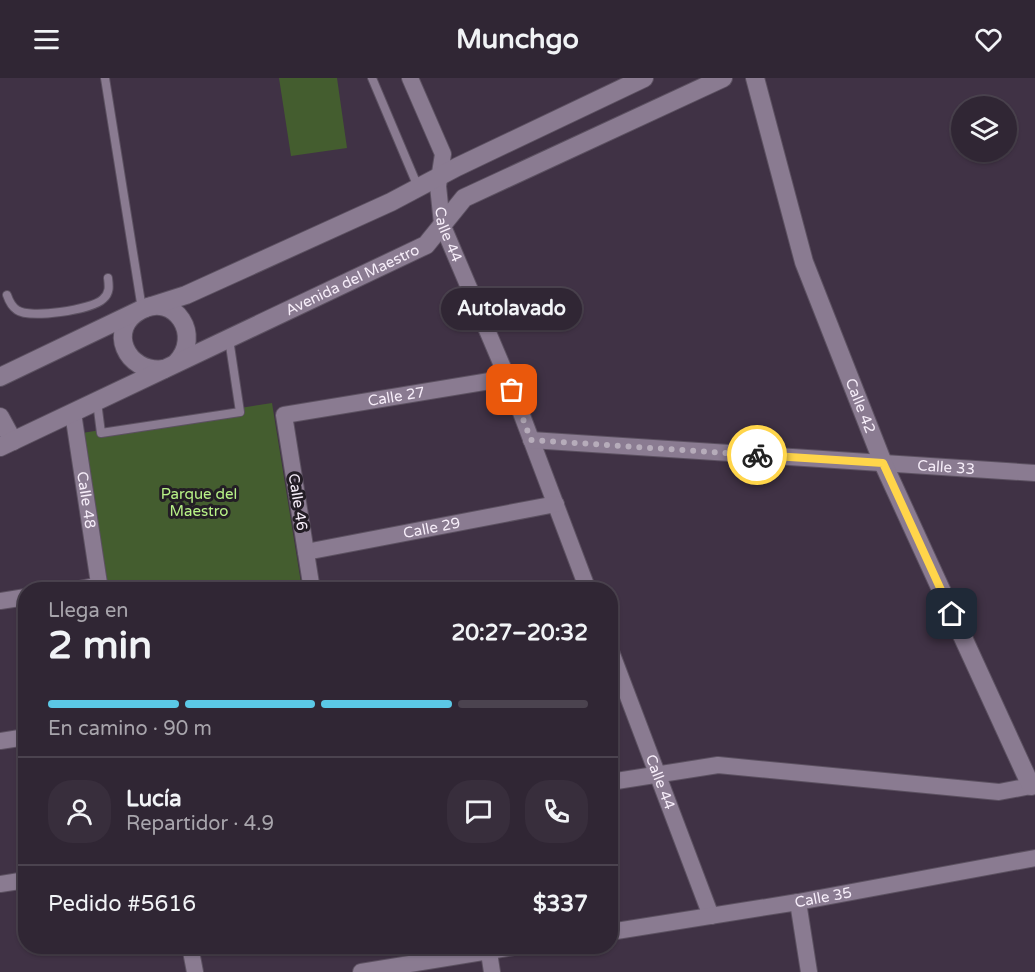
<!DOCTYPE html>
<html lang="es">
<meta charset="utf-8">
<style>
body{margin:0;font-family:"Varela Round",sans-serif;background:#382e3c;color:#f1f3f6;height:100vh;display:flex;flex-direction:column;font-size:22px;white-space:nowrap}
*{box-sizing:border-box;margin:0}
p{font-size:20px;color:#a8a5ac}
.icon{flex:none;width:33px;height:33px;fill:none;stroke:currentColor;stroke-width:2;stroke-linecap:round;stroke-linejoin:round}
.map{position:relative;flex:1;overflow:hidden}
.sheet{position:absolute;left:18px;top:504px;width:600px;height:372px;display:flex;flex-direction:column;background:#302634;border-radius:24px;box-shadow:0 2px 4px #0004,0 0 0 2px #4b434f}
.sheet>*{flex:none}
.tools{position:absolute;left:951px;top:18px;display:grid;gap:12px}
.tools a{display:grid;place-items:center;width:66px;height:66px;border-radius:50%;background:#302634;box-shadow:0 2px 4px #0004,0 0 0 2px #4b434f;font-size:30px}
.pin{position:absolute;display:grid;place-items:center;width:51px;height:51px;color:#fff;margin:-26px;border-radius:12px;box-shadow:0 3px 9px #0006}
.courier{position:absolute;display:grid;place-items:center;width:60px;height:60px;margin:-30px;border:4px solid #ffd54a;border-radius:50%;background:#fff;color:#222;box-shadow:0 2px 8px #0007}
.bubble{position:absolute;height:42px;border-radius:21px;background:#302634;box-shadow:0 2px 4px #0004,0 0 0 2px #4b434f;font-size:20px;font-weight:700;line-height:42px;text-align:center}
.head em{font-style:normal;font-weight:700}
.head div{display:flex;flex-direction:column-reverse}
.head{display:flex;align-items:center;justify-content:space-between;height:102px;padding:0 30px}
h1{font-size:39px;font-weight:700;line-height:45px}
.bar{display:grid;grid-template-columns:repeat(4,1fr);gap:9px 6px;align-content:center;height:72px;padding:0 30px}
.bar i{height:8px;border-radius:4px;background:#4b434f}
.bar .active{background:#5bc8e6}
.bar p{grid-column:span 4}
.line{display:flex;align-items:center;gap:15px;padding:0 30px;border-top:2px solid #4b434f}
.line div{flex:1}
.round{display:grid;place-items:center;flex:none;width:63px;height:63px;border-radius:24px;background:#382e3c}
header{display:flex;justify-content:space-between;align-items:center;height:78px;padding:0 30px;background:#302634;font-size:27px;font-weight:700}
.map>svg:first-child{display:block}
.green{fill:#445d2f}
.lines{fill:none;stroke-linecap:round;stroke-linejoin:round}
.lane-casing{stroke:#5c5161;stroke-width:10}
.street-casing{stroke:#5c5161;stroke-width:18}
.secondary-casing{stroke:#5c5161;stroke-width:20}
.lane{stroke:#8a7b91;stroke-width:8}
.street{stroke:#8a7b91;stroke-width:16}
.secondary{stroke:#8a7b91;stroke-width:18}
.done{stroke:#b6acba;stroke-width:6;stroke-dasharray:0 10.8}
.route{stroke:#ffd54a;stroke-width:8}
.labels{text-anchor:middle;stroke-width:6;stroke-linejoin:round;paint-order:stroke}
.street-label{font-size:15px;fill:#f6edf9;stroke:#231d25}
.park-label{font-size:15px;fill:#b8f287;stroke:#231d25}
</style>
<header><svg class="icon" aria-label="menu" viewBox="0 0 24 24"><path d="M4 6h16M4 12h16M4 18h16"/></svg>Munchgo<svg class="icon" aria-label="heart" viewBox="0 0 24 24"><path d="M12 20l-8-8c-3-5 5-10 8-4 3-6 11-1 8 4z"/></svg></header>
<div class="map">
<svg width="1035" height="894" viewBox="0 0 1035 894">
<rect width="100%" height="100%" fill="#403245"/>
<path class="green" d="M279,0H337L347,70L291,78Z
M272,325L302,511H106L82,355Z"/>
<g class="lines">
<g class="lane-casing">
<path id="lane" d="M105,0L142,231
M372,0L418,109
M7,217C9,223 11,228 17,232C29,241 92,232 103,221C110,215 109,208 108,200
M97,324L101,355L240,334L229,261"/>
</g>
<g class="street-casing">
<g id="street">
<path id="s1" d="M410,0L443,76L438,108L442,146L512,311L588,512"/>
<path id="s2" d="M73,335L100,512"/>
<path id="s3" d="M531,362L1035,395"/>
<path id="s4" d="M306,474L556,426"/>
<path d="M74,512L100,507"/>
<path id="s5" d="M312,512L284,337L508,300"/>
<path d="M0,523L26,519"/>
<path id="s6" d="M610,571L711,838"/>
<path d="M0,663L26,659"/>
<path d="M610,704L718,687L999,714L1031,708"/>
<path d="M0,806L26,802"/>
<path d="M798,824L809,894"/>
<path id="s7" d="M610,854L798,824L1035,780"/>
<path d="M190,868L195,894"/>
<path d="M488,868L492,894"/>
<path d="M361,894L520,868"/>
</g>
</g>
<g class="secondary-casing">
<g id="secondary">
<path id="s8" d="M755,0L804,184L883,385L1031,708L1035,707"/>
<path d="M164,291C126,296 106,250 141,232C175,214 203,258 176,285"/>
<path d="M0,299L142,231L186,217L391,124L457,89L644,0"/>
<path d="M0,339L13,363"/>
<path id="s9" d="M0,369L426,167L464,120L723,0"/>
</g>
</g>
<use href="#lane" class="lane"/>
<use href="#street" class="street"/>
<use href="#secondary" class="secondary"/>
</g>
<g class="lines">
<path class="done" d="M512,312L531,362L757,377"/>
<path class="route" d="M757,377L883,385L952,536"/>
</g>
<g class="labels">
<g class="street-label">
<text dy="5" stroke="none"><textPath href="#s1" startOffset="165">Calle 44</textPath></text>
<text dy="5" stroke="none"><textPath href="#s9" startOffset="390">Avenida del Maestro</textPath></text>
<text dy="5" stroke="none"><textPath href="#s5" startOffset="291">Calle 27</textPath></text>
<text dy="5" stroke="none"><textPath href="#s8" startOffset="345">Calle 42</textPath></text>
<text dy="5" stroke="none"><textPath href="#s3" startOffset="416">Calle 33</textPath></text>
<text dy="5" stroke="none"><textPath href="#s2" startOffset="88">Calle 48</textPath></text>
<text transform="translate(298 424) rotate(81)" y="5">Calle 46</text>
<text dy="5" stroke="none"><textPath href="#s4" startOffset="128">Calle 29</textPath></text>
<text dy="5" stroke="none"><textPath href="#s6" startOffset="142">Calle 44</textPath></text>
<text dy="5" stroke="none"><textPath href="#s7" startOffset="216">Calle 35</textPath></text>
</g>
<g class="park-label">
<text x="199" y="421">Parque del<tspan x="199" dy="17">Maestro</tspan></text>
</g>
</g>
</svg>
<div class="tools">
<a><svg class="icon" aria-label="layers" viewBox="0 0 24 24"><path d="M12 4l9 5-9 5-9-5zM3 14l9 5 9-5"/></svg></a>
</div>
<div class="pin" style="left:512px;top:312px;background:#ea580c"><svg class="icon" aria-label="bag" viewBox="0 0 24 24"><path d="M5 8h14l-1 12H6zM9 8a3 3 0 0 1 6 0"/></svg></div>
<div class="pin" style="left:952px;top:536px;background:#1f2937"><svg class="icon" aria-label="home" viewBox="0 0 24 24"><path d="M3 11l9-7 9 7M6 9v11h12V9"/></svg></div>
<div class="courier" style="left:757px;top:377px"><svg class="icon" aria-label="bike" viewBox="0 0 24 24"><circle cx="6" cy="16" r="4"/><circle cx="18" cy="16" r="4"/><path d="M6 16l4-8h5l3 8M10 8l3 8H6M13 5h3"/></svg></div>
<div class="bubble" style="left:441px;top:210px;width:141px">Autolavado</div>
<section class="sheet">
<div class="head"><div><h1>2 min</h1><p>Llega en</p></div><em>20:27–20:32</em></div>
<div class="bar"><i class="active"></i><i class="active"></i><i class="active"></i><i></i><p>En camino · 90 m</p></div>
<div class="line" style="height:108px"><a class="round"><svg class="icon" aria-label="person" viewBox="0 0 24 24"><circle cx="12" cy="8" r="4"/><path d="M4 21q1-7 8-7t8 7"/></svg></a><div><b>Lucía</b><p>Repartidor · 4.9</p></div><a class="round"><svg class="icon" aria-label="chat" viewBox="0 0 24 24"><path d="M4 5h16v11H9l-5 4z"/></svg></a><a class="round"><svg class="icon" aria-label="phone" viewBox="0 0 24 24"><path d="M5 4h4l2 5-3 2q2 4 5 5l2-3 5 2v4C11 20 4 13 5 4z"/></svg></a></div>
<div class="line" style="height:78px"><div>Pedido #5616</div><b>$337</b></div>
</section>
</div>
